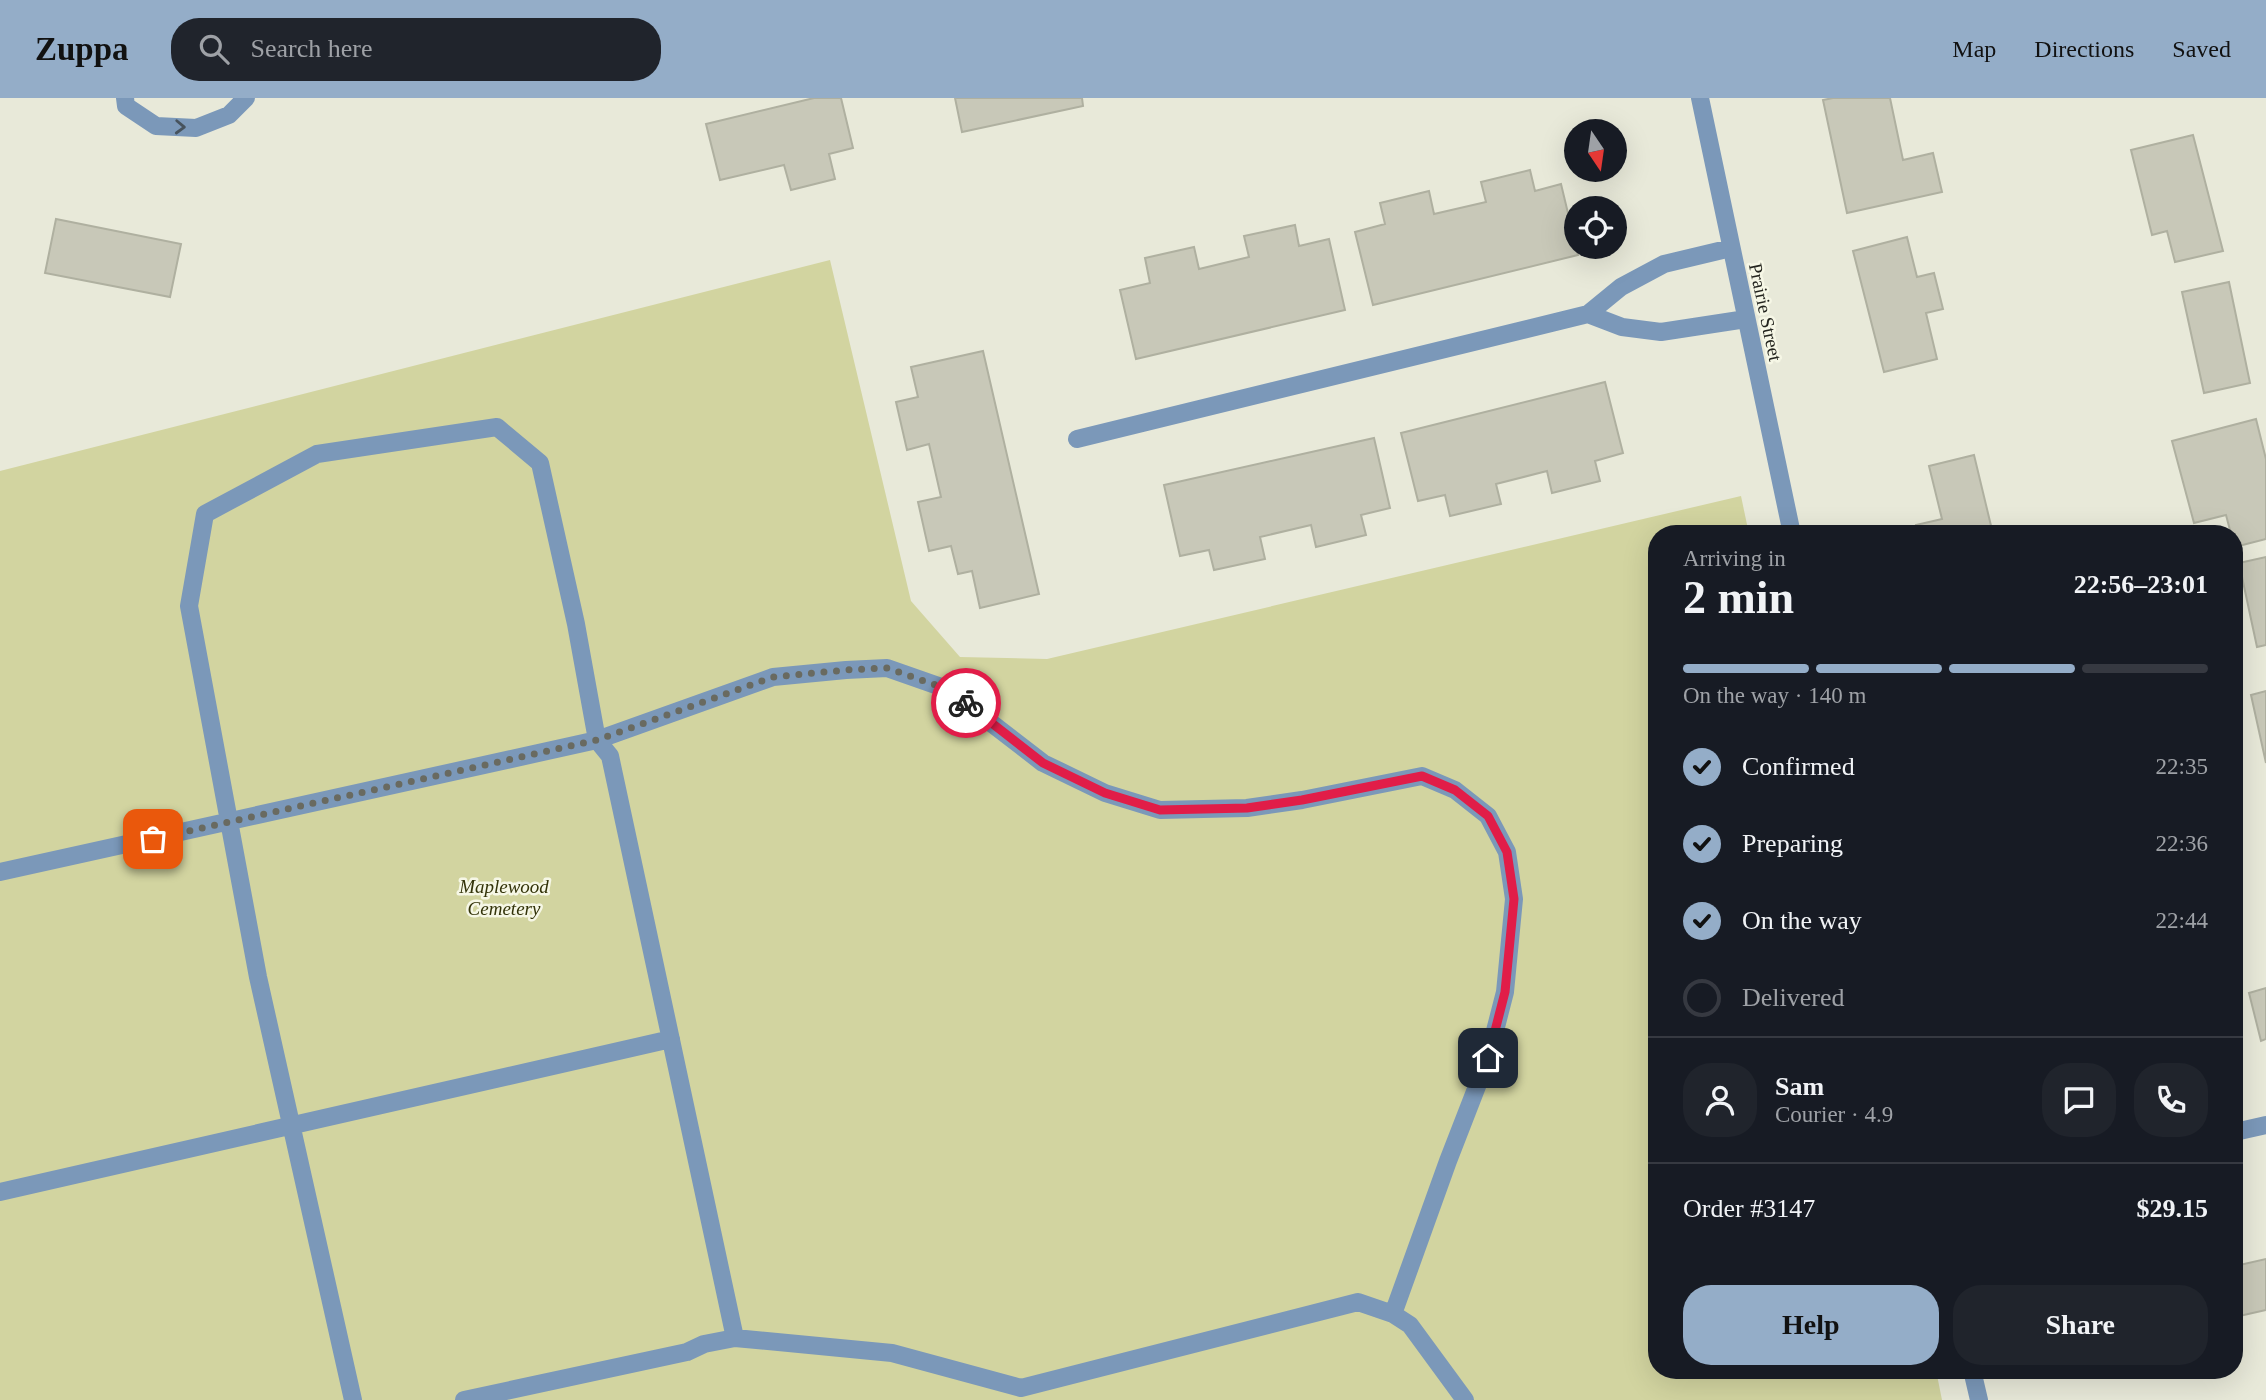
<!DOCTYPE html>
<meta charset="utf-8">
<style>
body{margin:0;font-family:Georgia,serif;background:#20242c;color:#f1f3f6;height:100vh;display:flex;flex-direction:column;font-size:26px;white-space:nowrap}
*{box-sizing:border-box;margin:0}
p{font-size:23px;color:#9ea1a6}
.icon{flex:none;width:38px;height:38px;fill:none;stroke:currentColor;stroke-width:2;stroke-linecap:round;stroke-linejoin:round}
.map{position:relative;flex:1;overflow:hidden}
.sheet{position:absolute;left:1648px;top:427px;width:595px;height:854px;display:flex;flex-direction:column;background:#171b24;border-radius:28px;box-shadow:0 7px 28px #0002}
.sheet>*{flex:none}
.needle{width:46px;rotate:167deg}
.tools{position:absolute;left:1564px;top:21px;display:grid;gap:14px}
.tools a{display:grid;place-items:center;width:63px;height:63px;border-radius:50%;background:#171b24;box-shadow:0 7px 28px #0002;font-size:35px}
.pin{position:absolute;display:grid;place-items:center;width:60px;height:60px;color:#fff;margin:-30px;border-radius:14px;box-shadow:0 4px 10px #0006}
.courier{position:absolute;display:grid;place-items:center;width:70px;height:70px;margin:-35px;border:5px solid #e11d48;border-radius:50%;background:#fff;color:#222;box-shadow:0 2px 9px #0007}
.head em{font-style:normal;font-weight:800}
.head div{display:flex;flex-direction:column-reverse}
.head{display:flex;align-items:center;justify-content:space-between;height:119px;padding:0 35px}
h1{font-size:46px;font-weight:800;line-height:52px}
.bar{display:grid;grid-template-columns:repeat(4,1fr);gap:10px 7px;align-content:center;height:84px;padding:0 35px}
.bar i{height:9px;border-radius:5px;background:#363941}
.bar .current{background:#94adc8}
.bar p{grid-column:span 4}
.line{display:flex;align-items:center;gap:18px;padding:0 35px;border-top:2px solid #363941}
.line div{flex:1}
.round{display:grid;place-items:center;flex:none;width:74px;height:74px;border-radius:28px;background:#20242c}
ol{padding:0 35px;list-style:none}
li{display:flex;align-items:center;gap:21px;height:77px}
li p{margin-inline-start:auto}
li .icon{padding:7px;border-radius:50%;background:#94adc8;color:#111;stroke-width:4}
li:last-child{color:#9ea1a6}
li i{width:38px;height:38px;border:4px solid #363941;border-radius:50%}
.primary-button{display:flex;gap:14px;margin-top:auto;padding:14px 35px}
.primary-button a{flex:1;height:80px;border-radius:28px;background:#94adc8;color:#111;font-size:28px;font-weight:800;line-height:80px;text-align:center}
.primary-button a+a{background:#20242c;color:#f1f3f6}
header{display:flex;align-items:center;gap:42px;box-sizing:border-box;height:98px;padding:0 35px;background:#94adc8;color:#111}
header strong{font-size:33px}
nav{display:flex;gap:38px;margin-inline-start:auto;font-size:24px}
.search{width:490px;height:63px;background:#20242c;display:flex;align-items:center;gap:18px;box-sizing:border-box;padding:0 24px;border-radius:28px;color:#9ea1a6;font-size:26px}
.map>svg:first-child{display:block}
.green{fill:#d2d4a0}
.building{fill:#c8c8b8;stroke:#afb0a0;stroke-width:2}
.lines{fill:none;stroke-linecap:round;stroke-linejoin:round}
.minor{stroke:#7b98b9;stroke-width:18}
.oneway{stroke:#47535d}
.done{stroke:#696a60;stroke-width:7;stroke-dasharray:0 12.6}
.route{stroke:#e11d48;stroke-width:9}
.labels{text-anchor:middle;stroke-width:5;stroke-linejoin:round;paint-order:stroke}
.street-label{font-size:19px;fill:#24251f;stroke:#f6f7e6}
.park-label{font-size:19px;font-style:italic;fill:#333309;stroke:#f6f7e6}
</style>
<header>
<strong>Zuppa</strong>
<div class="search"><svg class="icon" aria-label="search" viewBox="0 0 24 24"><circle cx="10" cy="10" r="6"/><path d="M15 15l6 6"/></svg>Search here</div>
<nav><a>Map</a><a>Directions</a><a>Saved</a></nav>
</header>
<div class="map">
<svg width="2266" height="1302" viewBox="0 0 2266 1302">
<rect width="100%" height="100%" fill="#e8e9d9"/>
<path class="green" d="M830,162L911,503L960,559L1047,561L1741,398L1749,436H1657V1272H1936L1942,1302H0V373Z"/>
<path class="building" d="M814,0H841L853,50L829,56L835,81L791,92L784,67L720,82L706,26Z
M955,0H1082L1083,8L962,34Z
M1833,0H1890L1903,62L1933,55L1942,94L1847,115L1823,2Z
M2193,37L2223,153L2175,164L2167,133L2152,137L2131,52Z
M1530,72L1535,93L1561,86L1578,157L1373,207L1355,134L1385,126L1380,105L1429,93L1434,116L1486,104L1481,84Z
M56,121L181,146L170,199L45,175Z
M1295,127L1299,148L1329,141L1345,212L1136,261L1120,192L1150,185L1145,160L1194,149L1199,171L1249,159L1244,138Z
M1907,139L1917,179L1934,175L1943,211L1926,215L1937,261L1884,274L1853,153Z
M2229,184L2250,285L2204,295L2182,194Z
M983,253L1039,496L980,510L972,473L958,476L951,448L929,453L918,404L941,399L929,346L907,352L896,304L918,299L911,269Z
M1605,284L1623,355L1595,363L1600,383L1552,395L1547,373L1496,386L1501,406L1450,418L1445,397L1418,403L1401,335Z
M2256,321L2266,361V441L2235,449V436H2231L2226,417L2194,425L2172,343Z
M1374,340L1390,410L1361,417L1366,437L1316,449L1311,427L1260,439L1265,461L1214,472L1209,452L1180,458L1164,387Z
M1974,357L1993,436H1918L1916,427L1942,421L1929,368Z
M2266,459V547L2257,549L2239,465Z
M2266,593V665L2251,597Z
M2266,890V941L2261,943L2249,895Z
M2266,1161V1212L2235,1219V1168Z"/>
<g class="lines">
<path class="minor" d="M125,0L126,8L156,28L196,30L229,17L246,0
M1700,0L1792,436
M1588,216L1621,189L1664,166L1731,150
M1077,341L1588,216L1622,229L1661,234L1746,221
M0,774L597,642L773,579L846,572L887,570L947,591L1043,665L1105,695L1160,712L1247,710L1302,702L1422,678L1455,692L1488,718L1507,754L1514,801L1505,894L1488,960L1448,1063L1393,1216
M2235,1034L2266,1027
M0,1094L671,941
M1972,1272L1979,1302
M353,1302L258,879L189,508L205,416L317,356L497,329L540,365L576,526L597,642L610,658L735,1240
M464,1302L687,1254L704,1246L735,1240L892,1255L1021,1290L1358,1204L1393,1216L1410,1227L1465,1302"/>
</g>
<defs><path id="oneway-chevron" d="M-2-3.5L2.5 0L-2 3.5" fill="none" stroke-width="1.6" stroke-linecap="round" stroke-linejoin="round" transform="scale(1.75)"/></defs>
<use class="oneway" href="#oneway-chevron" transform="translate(180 29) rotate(2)"/>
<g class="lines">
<path class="done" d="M153,741L597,642L773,579L846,572L887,570L947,591L966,605"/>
<path class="route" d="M966,605L1043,665L1105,695L1160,712L1247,710L1302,702L1422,678L1455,692L1488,718L1507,754L1514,801L1505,894L1488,960"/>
</g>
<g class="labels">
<g class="street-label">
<text transform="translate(1766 214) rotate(78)" y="7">Prairie Street</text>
</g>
<g class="park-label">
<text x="504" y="795">Maplewood<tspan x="504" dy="22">Cemetery</tspan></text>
</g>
</g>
</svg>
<div class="tools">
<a><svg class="needle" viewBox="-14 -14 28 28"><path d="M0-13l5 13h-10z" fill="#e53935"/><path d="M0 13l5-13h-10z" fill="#9ea1a6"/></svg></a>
<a><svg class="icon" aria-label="locate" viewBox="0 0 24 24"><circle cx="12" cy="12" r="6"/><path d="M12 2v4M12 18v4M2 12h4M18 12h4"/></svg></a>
</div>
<div class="pin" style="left:153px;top:741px;background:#ea580c"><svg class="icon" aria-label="bag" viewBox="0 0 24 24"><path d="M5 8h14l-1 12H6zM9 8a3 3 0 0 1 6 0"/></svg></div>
<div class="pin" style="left:1488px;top:960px;background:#1f2937"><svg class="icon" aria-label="home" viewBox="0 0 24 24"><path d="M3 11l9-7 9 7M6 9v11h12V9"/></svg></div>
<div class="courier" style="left:966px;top:605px"><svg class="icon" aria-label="bike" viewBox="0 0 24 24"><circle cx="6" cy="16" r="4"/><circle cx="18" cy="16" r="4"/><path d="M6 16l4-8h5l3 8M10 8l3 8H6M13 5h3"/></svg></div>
<section class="sheet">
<div class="head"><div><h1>2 min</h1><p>Arriving in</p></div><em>22:56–23:01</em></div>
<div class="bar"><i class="current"></i><i class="current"></i><i class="current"></i><i></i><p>On the way · 140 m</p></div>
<ol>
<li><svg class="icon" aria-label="check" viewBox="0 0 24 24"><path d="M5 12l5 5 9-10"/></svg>Confirmed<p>22:35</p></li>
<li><svg class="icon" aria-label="check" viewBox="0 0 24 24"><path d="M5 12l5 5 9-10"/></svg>Preparing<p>22:36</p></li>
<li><svg class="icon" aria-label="check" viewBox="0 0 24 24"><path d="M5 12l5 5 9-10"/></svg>On the way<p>22:44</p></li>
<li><i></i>Delivered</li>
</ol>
<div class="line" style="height:126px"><a class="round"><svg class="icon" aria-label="person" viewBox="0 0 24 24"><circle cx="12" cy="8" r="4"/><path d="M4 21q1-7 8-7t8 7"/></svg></a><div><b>Sam</b><p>Courier · 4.9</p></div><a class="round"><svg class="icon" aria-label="chat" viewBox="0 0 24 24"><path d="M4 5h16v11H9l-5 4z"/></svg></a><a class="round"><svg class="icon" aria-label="phone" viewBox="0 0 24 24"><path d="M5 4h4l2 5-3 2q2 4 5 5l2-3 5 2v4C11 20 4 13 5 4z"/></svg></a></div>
<div class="line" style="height:91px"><div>Order #3147</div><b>$29.15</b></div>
<div class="primary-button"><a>Help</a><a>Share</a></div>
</section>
</div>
